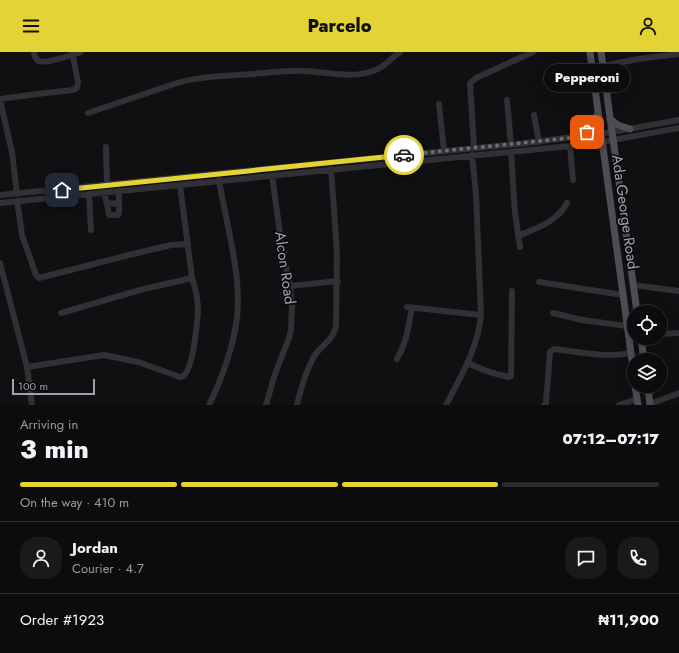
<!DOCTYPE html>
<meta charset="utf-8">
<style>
body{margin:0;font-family:Jost,sans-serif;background:#1a191b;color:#f1f3f6;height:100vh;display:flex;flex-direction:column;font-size:15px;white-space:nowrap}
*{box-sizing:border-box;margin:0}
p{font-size:13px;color:#9a9b9d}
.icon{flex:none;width:22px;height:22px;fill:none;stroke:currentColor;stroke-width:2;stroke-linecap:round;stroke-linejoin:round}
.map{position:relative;height:353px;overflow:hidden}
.sheet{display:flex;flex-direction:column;background:#0c0b0d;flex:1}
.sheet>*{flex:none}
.buttons{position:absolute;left:627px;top:253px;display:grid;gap:8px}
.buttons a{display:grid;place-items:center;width:40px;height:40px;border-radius:50%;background:#0c0b0d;box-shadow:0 4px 16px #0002,0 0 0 1px #2c2b2e;font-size:20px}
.scale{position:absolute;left:12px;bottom:10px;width:83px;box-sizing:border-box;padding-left:4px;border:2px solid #a1a2b0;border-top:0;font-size:11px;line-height:14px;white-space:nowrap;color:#a1a2b0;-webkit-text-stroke:3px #0b0a0b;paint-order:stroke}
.pin{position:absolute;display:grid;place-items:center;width:34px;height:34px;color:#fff;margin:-17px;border-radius:8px;box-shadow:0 2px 6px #0006}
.courier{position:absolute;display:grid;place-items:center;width:40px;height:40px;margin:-20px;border:3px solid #e3d334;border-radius:50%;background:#fff;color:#222;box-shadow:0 1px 5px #0007}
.bubble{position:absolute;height:28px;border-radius:14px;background:#0c0b0d;box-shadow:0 4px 16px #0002,0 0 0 1px #2c2b2e;font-size:13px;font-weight:800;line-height:28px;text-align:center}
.summary em{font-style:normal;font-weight:800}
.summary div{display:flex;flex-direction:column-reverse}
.summary{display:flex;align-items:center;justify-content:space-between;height:68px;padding:0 20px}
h1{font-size:26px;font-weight:800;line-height:30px}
.bar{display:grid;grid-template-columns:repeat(4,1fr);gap:6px 4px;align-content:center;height:48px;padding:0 20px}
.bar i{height:5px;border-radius:3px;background:#2c2b2e}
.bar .current{background:#e3d334}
.bar p{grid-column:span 4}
.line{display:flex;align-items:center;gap:10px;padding:0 20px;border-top:1px solid #2c2b2e}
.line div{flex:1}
.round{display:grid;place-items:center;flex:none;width:42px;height:42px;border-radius:16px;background:#1a191b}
header{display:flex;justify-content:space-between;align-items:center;height:52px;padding:0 20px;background:#e3d334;color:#111;font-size:18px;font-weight:800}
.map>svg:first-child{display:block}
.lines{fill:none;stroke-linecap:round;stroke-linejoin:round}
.minor{stroke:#313135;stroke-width:6}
.major{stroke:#4d4d54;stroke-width:7}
.done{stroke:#6e6f78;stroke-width:4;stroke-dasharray:0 7.2}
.route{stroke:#e3d334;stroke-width:5}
.labels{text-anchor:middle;stroke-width:3.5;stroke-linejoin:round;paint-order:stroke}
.street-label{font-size:15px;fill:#a1a2b0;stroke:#0b0a0b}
</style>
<header><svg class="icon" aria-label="menu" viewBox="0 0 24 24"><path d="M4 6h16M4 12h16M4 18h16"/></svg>Parcelo<svg class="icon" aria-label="person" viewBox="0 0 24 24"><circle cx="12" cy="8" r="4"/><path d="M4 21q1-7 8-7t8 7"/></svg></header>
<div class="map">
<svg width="679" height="353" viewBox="0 0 679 353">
<rect width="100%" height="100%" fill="#100f11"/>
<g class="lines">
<path class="minor" d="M34,1C35,4 35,7 39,9C47,12 72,3 81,0
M603,14L638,7L679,2
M557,36L553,25L554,23L593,16
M0,47L37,42L73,38L77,36L78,30L72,0
M0,48L12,100L17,142
M507,48L511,93
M439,52L444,99
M88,61L174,32C199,24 226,24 252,22C269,21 286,18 304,19C327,20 351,27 373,19C384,16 391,6 400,0
M534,63L539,90
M570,94L573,128
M106,95L107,133
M474,96L470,31L476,26L533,0
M511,100L515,160L520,195
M104,140L107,152L119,151V139
M89,142L91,178
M0,143L518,92L612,80L679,68
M17,149L22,183L36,223L39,226L129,203L171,193L188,192
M0,151L570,94L602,90L679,76
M107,152L109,163H118L119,161V151
M518,184C537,176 557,170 567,151
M0,211L27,315L32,353
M539,230L623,243
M633,233L679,239
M290,234L338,229
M407,255L481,263
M61,261L140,238L192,226
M553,261L582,268L627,274
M660,282L679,281
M397,307C407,290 408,275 412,256
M468,311C481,318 495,322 509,325L511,324L512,239
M27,315L104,303L138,310L180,325C183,324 184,325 185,322C193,314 197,273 198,260C198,249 196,237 192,226L180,133
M650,352L679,341
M209,353C222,326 233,296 237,266C242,224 226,171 219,128
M266,353L275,322L289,286L291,278L292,254L290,234L282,197L272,123
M297,353C301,336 306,318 315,303C322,293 334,287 336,274L337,201L331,117
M446,353C461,324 478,296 481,263L476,142L472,103
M544,353L546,351L550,300L554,297C580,300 605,306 631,301
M619,353L637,347"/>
<path class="major" d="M590,0L634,323
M601,0L637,260
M610,67L618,73L630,77
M579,84C589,79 594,74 597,63
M641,286L644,308
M635,334L638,353
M648,334L650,353"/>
</g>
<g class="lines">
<path class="done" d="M404,103L569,86L579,84L587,80"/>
<path class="route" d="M62,138L404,103"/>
</g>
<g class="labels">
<g class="street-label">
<text transform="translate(625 160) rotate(82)" y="5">Ada George Road</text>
<text transform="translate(285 216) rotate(82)" y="5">Alcon Road</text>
</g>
</g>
</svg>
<div class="buttons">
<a><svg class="icon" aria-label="locate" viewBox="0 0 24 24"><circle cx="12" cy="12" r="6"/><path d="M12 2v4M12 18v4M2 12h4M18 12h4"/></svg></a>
<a><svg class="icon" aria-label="layers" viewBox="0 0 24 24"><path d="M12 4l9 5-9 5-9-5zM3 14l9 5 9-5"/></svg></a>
</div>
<div class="scale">100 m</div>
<div class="pin" style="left:587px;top:80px;background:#ea580c"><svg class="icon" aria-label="bag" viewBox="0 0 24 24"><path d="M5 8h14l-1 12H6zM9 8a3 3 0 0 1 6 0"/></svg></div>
<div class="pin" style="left:62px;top:138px;background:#1f2937"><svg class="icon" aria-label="home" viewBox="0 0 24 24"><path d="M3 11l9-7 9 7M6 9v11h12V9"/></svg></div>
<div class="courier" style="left:404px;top:103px"><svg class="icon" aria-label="car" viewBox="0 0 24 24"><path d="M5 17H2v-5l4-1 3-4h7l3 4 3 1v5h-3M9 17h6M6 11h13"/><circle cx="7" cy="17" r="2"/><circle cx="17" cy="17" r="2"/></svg></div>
<div class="bubble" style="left:544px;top:12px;width:86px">Pepperoni</div>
</div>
<section class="sheet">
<div class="summary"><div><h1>3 min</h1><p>Arriving in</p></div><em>07:12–07:17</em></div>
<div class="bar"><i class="current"></i><i class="current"></i><i class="current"></i><i></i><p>On the way · 410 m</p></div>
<div class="line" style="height:72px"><a class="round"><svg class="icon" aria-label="person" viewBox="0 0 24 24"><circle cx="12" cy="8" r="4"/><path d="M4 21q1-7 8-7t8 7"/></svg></a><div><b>Jordan</b><p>Courier · 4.7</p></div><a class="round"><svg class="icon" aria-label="chat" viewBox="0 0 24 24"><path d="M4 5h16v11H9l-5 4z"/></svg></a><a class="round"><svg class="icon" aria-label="phone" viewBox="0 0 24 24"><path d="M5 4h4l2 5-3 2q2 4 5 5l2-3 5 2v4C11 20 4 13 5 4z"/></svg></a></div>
<div class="line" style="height:52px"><div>Order #1923</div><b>₦11,900</b></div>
</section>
